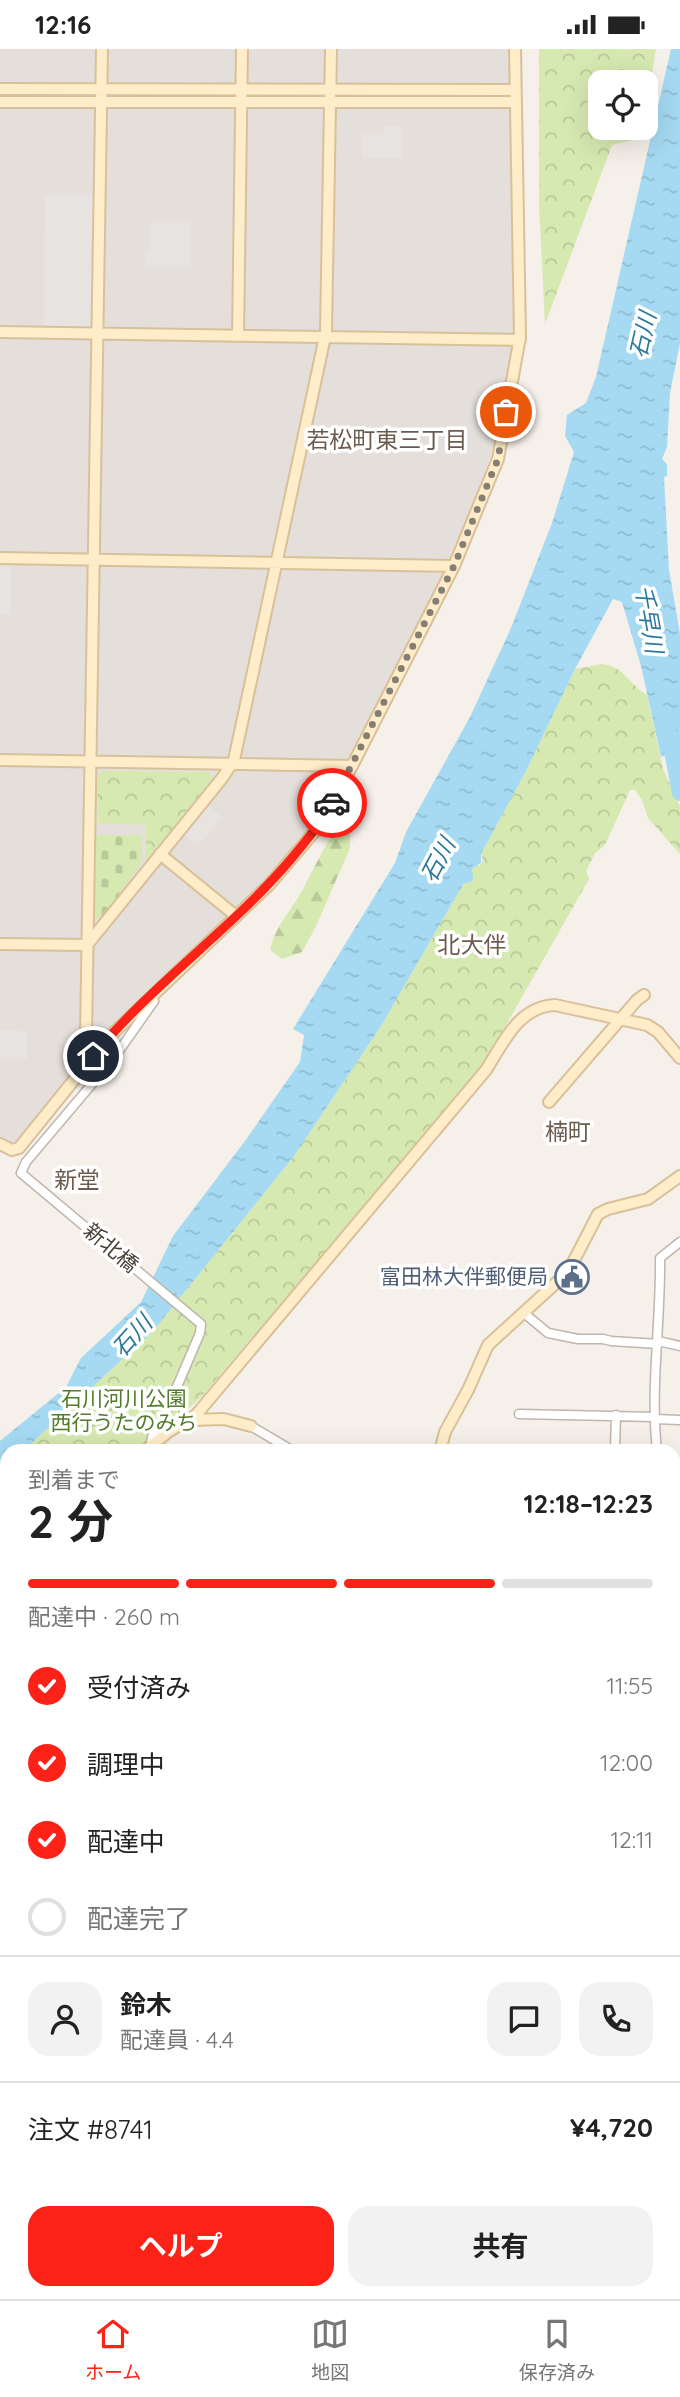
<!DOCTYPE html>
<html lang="ja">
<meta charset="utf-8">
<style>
body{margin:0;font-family:Quicksand,"Noto Sans JP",sans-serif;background:#f2f2f2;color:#222;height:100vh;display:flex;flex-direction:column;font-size:26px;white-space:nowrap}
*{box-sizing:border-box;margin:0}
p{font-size:23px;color:#767676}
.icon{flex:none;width:38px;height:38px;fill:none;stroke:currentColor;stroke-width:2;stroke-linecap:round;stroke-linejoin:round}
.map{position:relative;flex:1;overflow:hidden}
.sheet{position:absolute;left:0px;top:1395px;width:681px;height:856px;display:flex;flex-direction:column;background:#fff;border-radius:21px 21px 0 0;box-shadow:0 7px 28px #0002}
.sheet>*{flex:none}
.fabs{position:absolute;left:588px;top:21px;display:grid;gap:14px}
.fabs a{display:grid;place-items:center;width:70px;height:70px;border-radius:14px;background:#fff;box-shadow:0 7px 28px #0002;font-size:35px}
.pin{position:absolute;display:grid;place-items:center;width:60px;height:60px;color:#fff;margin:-30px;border:4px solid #fff;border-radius:50%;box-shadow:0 2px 7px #0007}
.courier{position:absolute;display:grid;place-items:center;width:70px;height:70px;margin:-35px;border:5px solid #fc2218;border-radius:50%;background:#fff;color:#222;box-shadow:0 2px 9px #0007}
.head em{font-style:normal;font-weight:700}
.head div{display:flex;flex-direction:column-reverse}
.head{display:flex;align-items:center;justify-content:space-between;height:119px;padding:0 28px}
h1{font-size:46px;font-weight:700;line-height:52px}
.bar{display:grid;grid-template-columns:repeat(4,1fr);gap:10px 7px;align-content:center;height:84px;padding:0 28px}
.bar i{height:9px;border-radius:5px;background:#e0e0e0}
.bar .active{background:#fc2218}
.bar p{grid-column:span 4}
.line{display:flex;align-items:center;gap:18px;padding:0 28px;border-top:2px solid #e0e0e0}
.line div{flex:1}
.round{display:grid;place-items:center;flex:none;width:74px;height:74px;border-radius:21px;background:#f2f2f2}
ol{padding:0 28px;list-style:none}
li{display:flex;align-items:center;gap:21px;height:77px}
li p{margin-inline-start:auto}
li .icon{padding:7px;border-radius:50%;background:#fc2218;color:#fff;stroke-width:4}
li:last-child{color:#767676}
li i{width:38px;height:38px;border:4px solid #e0e0e0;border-radius:50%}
.action{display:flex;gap:14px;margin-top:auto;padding:14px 28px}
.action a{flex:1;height:80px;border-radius:21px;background:#fc2218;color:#fff;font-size:28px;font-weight:700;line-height:80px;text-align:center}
.action a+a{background:#f2f2f2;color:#222}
.status{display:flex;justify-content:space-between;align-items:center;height:49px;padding:0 35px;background:#fff;direction:ltr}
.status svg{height:19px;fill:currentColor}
.tabs{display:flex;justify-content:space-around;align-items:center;height:98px;border-top:2px solid #e0e0e0;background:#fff;font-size:19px;color:#767676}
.tabs a{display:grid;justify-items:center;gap:4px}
.tabs .active{color:#fc2218}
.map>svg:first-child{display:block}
.industrial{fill:#e4dfda}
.forest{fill:url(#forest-firs)}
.cemetery{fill:url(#cemetery-stones)}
.park{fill:url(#park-crowns)}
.parking{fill:#e6e3e0}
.water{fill:url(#water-ripples)}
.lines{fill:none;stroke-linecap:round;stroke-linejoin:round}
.river{stroke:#a5daf2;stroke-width:16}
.street-casing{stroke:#c0b6ab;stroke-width:11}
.secondary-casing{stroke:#d8c19a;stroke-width:14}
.primary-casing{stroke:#e6b266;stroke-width:16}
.street{stroke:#fff;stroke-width:8}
.secondary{stroke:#ffecc8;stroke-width:10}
.primary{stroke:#ffd697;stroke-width:12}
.done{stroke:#857e75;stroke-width:7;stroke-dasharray:0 12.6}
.route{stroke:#fc2218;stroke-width:9}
.labels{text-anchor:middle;stroke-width:7;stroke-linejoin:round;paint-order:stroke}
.street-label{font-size:21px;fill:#484037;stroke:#fff}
.service-label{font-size:21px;fill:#4e5e75;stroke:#fff;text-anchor:end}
.park-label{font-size:21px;fill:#517c29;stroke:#fff}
.water-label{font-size:23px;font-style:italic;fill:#2a799d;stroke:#fff}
.neighbourhood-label{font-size:23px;fill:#6b5c4e;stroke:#fff}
</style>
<div class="status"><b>12:16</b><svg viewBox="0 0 49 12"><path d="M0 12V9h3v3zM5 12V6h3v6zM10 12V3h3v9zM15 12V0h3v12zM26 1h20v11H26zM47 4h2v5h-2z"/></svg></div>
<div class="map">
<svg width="680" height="2250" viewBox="0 0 680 2250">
<defs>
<pattern id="forest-firs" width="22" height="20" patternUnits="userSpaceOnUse" patternTransform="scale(1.75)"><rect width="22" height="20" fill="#d6e9b1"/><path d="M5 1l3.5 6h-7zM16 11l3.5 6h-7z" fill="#b9c999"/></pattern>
<pattern id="cemetery-stones" width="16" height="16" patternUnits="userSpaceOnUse" patternTransform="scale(1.75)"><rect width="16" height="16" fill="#d6e9b1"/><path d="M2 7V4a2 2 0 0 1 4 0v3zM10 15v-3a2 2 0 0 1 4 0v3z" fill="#b9c999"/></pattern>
<pattern id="park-crowns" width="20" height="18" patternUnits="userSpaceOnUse" patternTransform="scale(1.75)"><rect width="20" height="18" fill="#d6e9b1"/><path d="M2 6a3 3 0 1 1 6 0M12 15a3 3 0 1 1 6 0" fill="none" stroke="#b9c999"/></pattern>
<pattern id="water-ripples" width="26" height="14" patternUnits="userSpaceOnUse" patternTransform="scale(1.75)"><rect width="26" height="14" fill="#a5daf2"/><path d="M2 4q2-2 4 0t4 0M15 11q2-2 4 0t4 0" fill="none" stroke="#90bcd0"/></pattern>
</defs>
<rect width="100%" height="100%" fill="#f5f0e9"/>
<path class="industrial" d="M0,0H511L514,283L511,308L491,407L452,512L322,765L270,831L117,972L13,1097L0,1088Z"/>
<path class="forest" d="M341,775H350V799L316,877L302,903L282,910L270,901C276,877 287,867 299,847C313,823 323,796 341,775Z"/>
<path class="cemetery" d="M96,786H142L141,815L101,870L94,868Z"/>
<path class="park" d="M539,0H656L646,59V33H600V79H641L638,90L612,96L545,275L539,154Z
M601,615C625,617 628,635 647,646L663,720L680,757V805L648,769L642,751L635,741H630L605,796L595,804L586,822L589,830L484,1015L203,1346L178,1370L172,1375L160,1376L145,1402H23L154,1281L294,1107L381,977L464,834C469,828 470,822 475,816L480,817L483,811L481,805L526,722L575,620Z
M103,722L209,723L212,729L146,814V776L98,774V727Z
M7,1416V1532L0,1537V1424Z"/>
<path class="parking" d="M383,77H402V109H362V84H383Z
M45,146H93L92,278H44Z
M150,172H191V219H145V205L150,199Z
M0,517H11V565H0V575Z
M209,757L222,768L198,797L185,787Z
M0,981L27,982V1010H0Z"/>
<path class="water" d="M671,0H680V294L670,344L667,398L662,410L667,415V427L664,428L669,521L680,585V701L661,708L641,617L622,553L613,550L575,620L526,722L481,805V814L472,820L473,830L471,833L464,834L381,977L294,1107L154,1281L23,1402H7V1416L0,1424V1392L66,1338L81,1309L141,1253L173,1187L245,1092L300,1013L304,986L293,980L395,814L406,783L470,668L511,579L552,474L574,403L565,387L567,366L586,354L596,328Z"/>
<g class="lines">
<path class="river" d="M668,681L680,744"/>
<g class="street-casing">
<path id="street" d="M151,948L154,952L114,1009L26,1113L21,1124L201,1275L200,1284L161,1375L152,1388L151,1397
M524,1264L548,1284L578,1290H603L611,1292L658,1295
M658,1292L680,1297
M519,1365L655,1368
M655,1370L680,1371
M251,1377L293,1402
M615,1400L616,1366
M657,1402C650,1338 661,1273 660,1209L680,1193
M674,1441H680
M674,1826L680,1825
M674,2026H680
M674,2093H680
M1,2169L4,2116L2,2042H7
M674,2170H680
M57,2244V2250
M199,2250V2244
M476,2250V2244"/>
</g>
<g class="secondary-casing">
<path id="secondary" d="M0,40L515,41
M0,53H515
M0,283L520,291
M238,287L242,0
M0,509L454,517
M0,711L352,717
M160,805L236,867
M0,895L87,896L223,728L234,711L326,283L331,0
M94,1007L87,1001L86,988L102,0
M549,1053L637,951L644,946
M0,1095L12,1101L19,1099L107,990L269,836L315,782L352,717L454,517L498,410L520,288L515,0
M190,1371L224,1370L251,1377
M145,1402L168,1383L196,1366L486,1021C504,993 518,958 555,956L647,976L658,983L680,1009
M440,1402L445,1383L468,1341L488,1296L568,1223L598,1165L608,1160L648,1150L680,1127
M0,1526L7,1522
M0,2200L7,2201
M263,2244L304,2250
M671,2244L679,2250
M631,2250L648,2244"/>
</g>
<g class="primary-casing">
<path id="primary" d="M674,1727H680
M0,1739H7"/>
</g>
<use href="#street" class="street"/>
<use href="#secondary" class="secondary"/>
<use href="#primary" class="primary"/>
</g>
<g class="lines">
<path class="done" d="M332,754L454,517L498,410L506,363"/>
<path class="route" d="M93,1007C152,935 231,881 291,810C306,792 321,774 332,754"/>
</g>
<defs>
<g id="civic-ring" transform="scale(1.75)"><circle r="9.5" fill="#fff" stroke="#5c6f8a" stroke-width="1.5"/><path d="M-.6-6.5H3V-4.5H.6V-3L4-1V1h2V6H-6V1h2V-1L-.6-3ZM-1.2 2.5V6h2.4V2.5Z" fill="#5c6f8a"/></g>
</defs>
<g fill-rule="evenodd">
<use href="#civic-ring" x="572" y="1228"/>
</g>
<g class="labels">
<g class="street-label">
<text transform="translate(111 1199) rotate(40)" y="7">新北橋</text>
</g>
<g class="service-label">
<text x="548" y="1235">富田林大伴郵便局</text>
</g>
<g class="park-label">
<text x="124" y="1357">石川河川公園<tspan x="124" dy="24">西行うたのみち</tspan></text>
</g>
<g class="water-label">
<text transform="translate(643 286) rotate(-77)" y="8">石川</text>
<text transform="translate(649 570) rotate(80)" y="8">千早川</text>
<text transform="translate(438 811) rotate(-62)" y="8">石川</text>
<text transform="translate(132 1287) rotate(-48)" y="8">石川</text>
</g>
<g class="neighbourhood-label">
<text x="387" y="399">若松町東三丁目</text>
<text x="472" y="904">北大伴</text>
<text x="568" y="1091">楠町</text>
<text x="77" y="1139">新堂</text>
</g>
</g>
</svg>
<div class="fabs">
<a><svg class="icon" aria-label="locate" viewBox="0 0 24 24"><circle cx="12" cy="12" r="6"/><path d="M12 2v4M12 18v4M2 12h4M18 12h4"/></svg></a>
</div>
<div class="pin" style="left:506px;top:363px;background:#ea580c"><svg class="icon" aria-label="bag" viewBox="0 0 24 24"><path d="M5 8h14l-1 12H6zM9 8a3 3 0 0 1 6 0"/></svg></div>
<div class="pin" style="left:93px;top:1007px;background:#1f2937"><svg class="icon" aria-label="home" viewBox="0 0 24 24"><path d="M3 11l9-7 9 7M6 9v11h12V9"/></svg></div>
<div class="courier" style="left:332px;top:754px"><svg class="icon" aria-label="car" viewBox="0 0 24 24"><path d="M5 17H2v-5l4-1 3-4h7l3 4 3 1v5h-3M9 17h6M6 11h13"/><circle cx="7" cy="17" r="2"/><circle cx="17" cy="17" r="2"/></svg></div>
<section class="sheet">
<div class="head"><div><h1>2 分</h1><p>到着まで</p></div><em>12:18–12:23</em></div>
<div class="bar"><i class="active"></i><i class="active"></i><i class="active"></i><i></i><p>配達中 · 260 m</p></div>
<ol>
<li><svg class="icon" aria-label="check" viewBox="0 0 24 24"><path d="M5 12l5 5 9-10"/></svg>受付済み<p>11:55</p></li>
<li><svg class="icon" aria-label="check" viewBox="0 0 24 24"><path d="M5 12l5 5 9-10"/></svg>調理中<p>12:00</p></li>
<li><svg class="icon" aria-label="check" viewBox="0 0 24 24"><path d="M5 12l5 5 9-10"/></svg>配達中<p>12:11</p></li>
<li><i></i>配達完了</li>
</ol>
<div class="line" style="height:126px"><a class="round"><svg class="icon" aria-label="person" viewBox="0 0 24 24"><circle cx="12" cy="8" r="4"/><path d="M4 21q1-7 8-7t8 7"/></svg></a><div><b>鈴木</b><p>配達員 · 4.4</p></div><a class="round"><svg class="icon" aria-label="chat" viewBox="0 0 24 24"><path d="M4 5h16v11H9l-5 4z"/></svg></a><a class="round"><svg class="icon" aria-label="phone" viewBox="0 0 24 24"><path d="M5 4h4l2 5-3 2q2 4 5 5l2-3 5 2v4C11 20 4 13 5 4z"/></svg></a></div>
<div class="line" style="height:91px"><div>注文 #8741</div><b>¥4,720</b></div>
<div class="action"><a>ヘルプ</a><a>共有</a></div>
</section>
</div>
<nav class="tabs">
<a class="active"><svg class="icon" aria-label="home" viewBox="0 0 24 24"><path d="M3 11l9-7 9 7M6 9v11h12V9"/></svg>ホーム</a>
<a><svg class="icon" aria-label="map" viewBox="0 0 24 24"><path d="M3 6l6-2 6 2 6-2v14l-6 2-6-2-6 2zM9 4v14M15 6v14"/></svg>地図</a>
<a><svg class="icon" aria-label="saved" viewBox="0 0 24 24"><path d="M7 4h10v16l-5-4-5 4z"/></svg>保存済み</a>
</nav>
